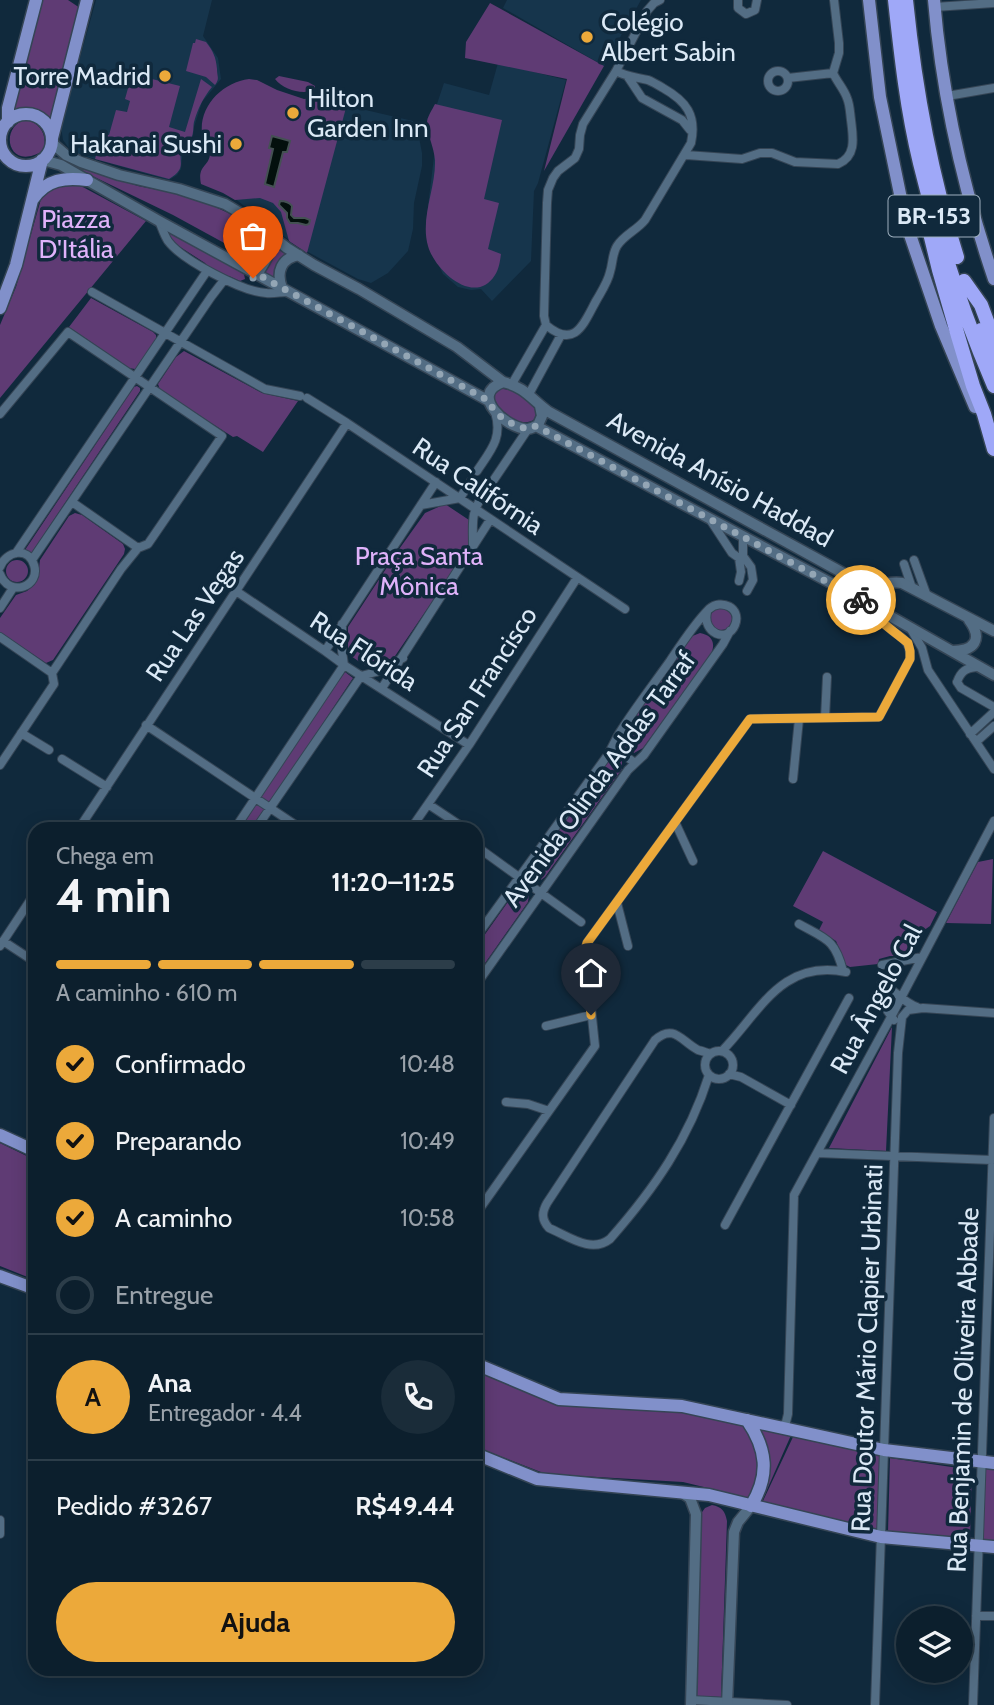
<!DOCTYPE html>
<html lang="pt">
<meta charset="utf-8">
<style>
body{margin:0;font-family:Cabin,sans-serif;background:#1a2c39;color:#f1f3f6;height:100vh;display:flex;flex-direction:column;font-size:26px;white-space:nowrap}
*{box-sizing:border-box;margin:0}
p{font-size:23px;color:#9aa2aa}
.icon{flex:none;width:38px;height:38px;fill:none;stroke:currentColor;stroke-width:2;stroke-linecap:round;stroke-linejoin:round}
.map{position:relative;flex:1;overflow:hidden}
.sheet{position:absolute;left:28px;top:822px;width:455px;height:854px;display:flex;flex-direction:column;background:#0c1f2d;border-radius:21px;box-shadow:0 4px 18px #0003,0 0 0 2px #2c3d49}
.sheet>*{flex:none}
.fabs{position:absolute;left:896px;top:1606px;display:grid;gap:14px}
.fabs a{display:grid;place-items:center;width:77px;height:77px;border-radius:50%;background:#0c1f2d;box-shadow:0 4px 18px #0003,0 0 0 2px #2c3d49;font-size:35px}
.pin{position:absolute;display:grid;place-items:center;width:60px;height:60px;color:#fff;margin:-72px -30px;border-radius:50% 50% 50% 0;rotate:-45deg;box-shadow:0 0 7px #0007}
.pin .icon{rotate:45deg}
.courier{position:absolute;display:grid;place-items:center;width:70px;height:70px;margin:-35px;border:5px solid #eca93a;border-radius:50%;background:#fff;color:#222;box-shadow:0 2px 9px #0007}
.head em{font-style:normal;font-weight:800}
.head div{display:flex;flex-direction:column-reverse}
.head{display:flex;align-items:center;justify-content:space-between;height:119px;padding:0 28px}
h1{font-size:46px;font-weight:800;line-height:52px}
.bar{display:grid;grid-template-columns:repeat(4,1fr);gap:10px 7px;align-content:center;height:84px;padding:0 28px}
.bar i{height:9px;border-radius:5px;background:#2c3d49}
.bar .current{background:#eca93a}
.bar p{grid-column:span 4}
.line{display:flex;align-items:center;gap:18px;padding:0 28px;border-top:2px solid #2c3d49}
.line div{flex:1}
.round{display:grid;place-items:center;flex:none;width:74px;height:74px;border-radius:37px;background:#1a2c39}
ol{padding:0 28px;list-style:none}
li{display:flex;align-items:center;gap:21px;height:77px}
li p{margin-inline-start:auto}
li .icon{padding:7px;border-radius:50%;background:#eca93a;color:#111;stroke-width:4}
li:last-child{color:#9aa2aa}
li i{width:38px;height:38px;border:4px solid #2c3d49;border-radius:50%}
.button{display:flex;gap:14px;margin-top:auto;padding:14px 28px}
.button a{flex:1;height:80px;border-radius:42px;background:#eca93a;color:#111;font-size:28px;font-weight:800;line-height:80px;text-align:center}
.map>svg:first-child{display:block}
.built{fill:#16354c}
.green{fill:#5f3b74}
.water{fill:#03100d;stroke:#445153;stroke-width:2}
.lines{fill:none;stroke-linecap:round;stroke-linejoin:round}
.minor-casing{stroke:#354555;stroke-width:10}
.secondary-casing{stroke:#354555;stroke-width:13}
.primary-casing{stroke:#354555;stroke-width:15}
.motorway-casing{stroke:#354555;stroke-width:17}
.minor{stroke:#536d84;stroke-width:8}
.secondary{stroke:#536d84;stroke-width:10}
.primary{stroke:#8190ca;stroke-width:12}
.motorway{stroke:#9fa8f8;stroke-width:14}
.done{stroke:#94a6b5;stroke-width:7;stroke-dasharray:0 12.6}
.route{stroke:#eca93a;stroke-width:9}
.poi-dot{fill:#eca93a;stroke:#10293c;stroke-width:2.5}
.labels{text-anchor:middle;stroke-width:7;stroke-linejoin:round;paint-order:stroke}
.shield{fill:#10293c;stroke:#9eafbe;stroke-width:2}
.shield-label{font-size:24px;font-weight:bold;fill:#dbe9f6}
.poi-label{font-size:26px;fill:#dbe9f6;stroke:#10293c;text-anchor:start}
.park-label{font-size:26px;fill:#dfb2fa;stroke:#10293c}
.street-label{font-size:26px;fill:#dbe9f6;stroke:#10293c}
</style>
<div class="map">
<svg width="994" height="1705" viewBox="0 0 994 1705">
<rect width="100%" height="100%" fill="#10293c"/>
<path class="built" d="M96,0H212L203,36L218,58L221,79L202,102L194,127L193,136L183,147L181,169L177,175L169,180L77,154L71,151L63,140L61,127Z
M507,0H641L604,66L503,8Z
M498,63L566,80L538,183L534,191L531,261L492,301L481,289L471,290L458,287L443,274L428,244L426,223L435,148L428,128L427,119L436,107L444,83L489,95Z
M277,94L307,101L318,99L413,121L418,132L422,153V166L414,203L413,229L408,251L388,273L371,283L358,279L308,252L271,228L232,196Z"/>
<path class="green" d="M39,0H68L80,8L50,123C39,110 27,110 11,111Z
M490,3L604,66L544,171L567,79L465,58L466,42Z
M196,39L206,42C213,51 216,57 217,69C217,77 220,78 215,85L206,77L186,71L193,43H195Z
M132,74L180,86L169,127L185,132L201,79L212,87C203,98 198,108 194,122C193,126 194,134 191,138C189,141 185,142 183,145C175,159 190,167 169,179L95,159L102,133L109,135L116,110L127,112L130,101L125,99Z
M279,76L308,82L315,86V90C302,95 284,90 275,79Z
M249,79L257,80L277,90L304,99L318,97L347,104L307,253L289,241L281,212L273,203L260,198L235,200L223,193L201,184C197,165 209,167 210,154C210,145 202,141 202,133C199,106 223,82 249,79Z
M435,104L502,120L484,199L499,203L488,249L501,254C500,261 499,269 495,275C475,307 435,271 428,246C420,218 436,188 435,160C434,147 427,134 427,123C427,117 432,110 435,104Z
M26,120C41,123 48,136 43,151C5,173 0,124 26,120Z
M80,167L138,186L173,193L211,205L239,218L262,234L268,244L266,254L258,259L248,256L173,215L78,169Z
M64,183L81,186L146,221L0,398V325L16,287L41,199L51,188Z
M167,232H170L244,274L245,279L240,281L229,276L223,277L208,267L205,263L174,243Z
M275,244L289,254L277,280L263,271Z
M91,298L153,332L156,335V340L138,367L135,369L129,368L69,327Z
M184,351L262,393L298,401L263,452L237,436L233,437L160,390L158,384L176,357Z
M137,386L140,388V391L30,555L25,550L134,387Z
M499,389C514,388 540,401 535,419C520,430 497,411 493,396Z
M445,504L469,520L470,546L393,659L367,667L348,654V627L397,552L425,513Z
M75,513L82,515L123,544L125,549L124,554L53,660L46,663L0,632V618L16,595L27,591L34,585L38,577L40,560L69,516Z
M6 571a11 11 0 1 1 22 0a11 11 0 1 1-22 0Z
M710 619a11 11 0 1 1 22 0a11 11 0 1 1-22 0Z
M700,633C712,635 716,643 711,654L643,748L634,753L626,750L621,744L622,733L690,637Z
M345,672L353,678L269,804L258,797Z
M613,757L620,759L622,761V769L545,877L541,880L534,878L531,873L532,868L608,761Z
M257,803L266,808L252,829L240,830Z
M823,851L937,912L930,926L920,933L909,951L900,956H890L879,959L878,964L850,967L846,965L836,941L819,930L823,922L793,906Z
M993,859L991,924L946,923L978,862Z
M520,889L525,891L529,894L528,902L476,976V947L515,892Z
M892,1027L886,1151L829,1148Z
M0,1143L35,1160V1280L0,1266Z
M476,1369L557,1402L672,1409L792,1433L762,1501L683,1482L546,1474L476,1447Z
M793,1437L880,1456L879,1532L762,1503Z
M890,1458L972,1470L970,1540L888,1532Z
M986,1469H994V1540H981Z
M712,1505C722,1507 725,1511 727,1521L721,1697L696,1696L700,1515L705,1508Z"/>
<path class="water" d="M272,136L290,141L287,152H283L274,187L265,184L273,149L269,148Z
M280,201C286,201 289,202 292,206L291,215L294,218H305L310,220L309,224L306,225L298,223H290L287,218V213L279,205Z"/>
<g class="lines">
<g class="minor-casing">
<path id="minor" d="M738,0V8L746,14L755,10L757,0
M935,7L994,3
M768 81a10 10 0 1 1 20 0a10 10 0 1 1-20 0Z
M628,77L642,98L682,120L690,130
M788,78L833,73
M946,98L953,95L994,88
M686,155L742,159L760,153H772L795,162L838,164C857,156 853,137 851,120C850,113 850,105 847,98C844,89 837,82 833,73L839,53V43L834,0
M159,221C162,228 164,235 168,241C182,260 243,292 266,293C273,294 281,292 288,292
M92,292L265,389L300,396
M546,325C575,349 583,325 596,301C601,292 608,282 610,272C613,263 612,254 617,246C624,235 637,230 645,220L691,143C697,115 686,101 663,88C658,85 653,82 648,80C636,77 627,77 616,71
M512,384L546,325L544,316L547,203L548,190L553,178L558,171L575,158L579,149L580,135L583,124L616,71L647,11L654,3L660,0
M529,394L561,335
M307,398L347,423L625,609
M0,414L68,332L222,436L148,544L138,548L121,569L52,673L54,684L0,765
M477,471C491,450 503,438 495,412
M493,481L528,429
M72,502L138,548
M421,505L460,498L471,481
M711,521L732,553L739,558L741,572L739,581
M743,537V556L751,567L752,573L753,580L747,591
M473,547C473,518 470,514 486,490
M16,553L207,271
M32,560L211,297L224,280
M914,560L927,596
M904,564L912,588
M0,567C6,551 28,546 34,565C41,587 9,598 0,574
M236,591L325,651L344,665L469,745
M0,608L13,588
M912,631L922,648L928,670L994,769
M0,637L52,673
M325,651L436,482
M957,682L961,688L994,707
M957,682C961,671 966,668 977,667
M382,688L490,520
M825,718L827,677
M146,725L303,830
M21,733L49,750
M970,734L994,712
M976,742L994,726
M613,747L635,763
M62,759L107,787
M793,779L799,719
M428,804L467,830
M675,822L693,861
M78,830L347,423
M234,830L344,665L342,651V624
M255,830L361,676L376,672L403,658
M410,830L469,745L577,578
M476,846L581,922
M617,903L628,946
M799,924C826,939 835,939 843,971
M476,937L607,756C612,748 615,740 620,732C635,708 653,685 670,661C682,643 694,624 709,609C721,598 742,608 735,625C727,644 702,633 707,612
M3,941L35,962
M0,946L35,893
M882,965L922,957
M881,984C895,989 902,1002 917,1007
M476,985L628,770L644,755L723,644L730,631
M876,995L894,1020
M546,1026L591,1015
M705 1065a14 14 0 1 1 28 0a14 14 0 1 1-28 0Z
M722,1051C760,1012 781,959 846,972
M729,1074L741,1077L791,1105
M709,1075C689,1139 654,1189 610,1239C591,1254 568,1236 549,1228C541,1219 542,1212 547,1203L655,1040C674,1023 682,1042 698,1050C702,1051 706,1052 710,1054
M506,1102L528,1104L549,1111
M817,1153L992,1160
M476,1214L595,1046L585,950L587,943L750,719L879,717L910,659C912,631 887,639 880,611
M725,1225L849,998
M782,1427L786,1422L788,1414L794,1195L891,1017L994,821
M0,1520V1534
M976,1616H994
M691,1700L787,1705
M875,1705L898,1053L902,1017L908,1010L923,1008L994,1013
M973,1705L994,1118"/>
</g>
<g class="secondary-casing">
<path id="secondary" d="M0,137L1,138
M52,143L66,155L81,162L119,175L179,189L225,204L247,217L287,248L314,265L359,289L457,347L503,382
M43,160L61,165L87,180L159,221L489,401
M257,274C266,261 275,248 266,232
M282,288C276,272 281,258 299,255
M540,406L542,416L538,425C534,427 531,429 527,429C506,428 468,395 503,382C525,387 532,400 549,412L843,573C853,578 866,587 878,585C887,584 893,581 902,583L994,631
M536,426L844,590L994,675
M952,651C975,651 983,639 969,620
M681,1492L690,1498L696,1514L691,1705
M727,1705L734,1532L738,1522L751,1506"/>
</g>
<g class="primary-casing">
<path id="primary" d="M869,0L880,97L906,223L941,326L975,407
M934,0C942,96 963,188 994,279
M0 140a26 26 0 1 1 52 0a26 26 0 1 1-52 0Z
M8,122V108L36,0
M52,138L87,0
M33,199C46,179 66,177 87,180
M0,308L16,265L42,160
M0,1135L35,1151
M0,1276L35,1289
M476,1364L559,1399L682,1406L884,1450L994,1463
M747,1420C767,1449 770,1475 751,1506
M476,1454L537,1479L709,1495L881,1537L994,1547"/>
</g>
<g class="motorway-casing">
<path id="motorway" d="M895,0C901,55 907,110 920,163C938,239 963,314 994,386
M906,0C915,89 930,172 957,257
M929,229L939,270L958,336L973,386L984,414L994,449
M964,281L981,305L993,337
M981,330L994,361"/>
</g>
<use href="#minor" class="minor"/>
<use href="#secondary" class="secondary"/>
<use href="#primary" class="primary"/>
<use href="#motorway" class="motorway"/>
</g>
<g class="lines">
<path class="done" d="M253,278L257,274L489,401C495,417 512,425 528,429L536,426L861,600"/>
<path class="route" d="M591,1015L585,950L587,943L750,719L879,717L910,659V651L908,643L884,624L880,611L861,600"/>
</g>
<g class="poi-dot">
<circle cx="587" cy="37" r="7"/>
<circle cx="165" cy="76" r="7"/>
<circle cx="293" cy="113" r="7"/>
<circle cx="236" cy="144" r="7"/>
</g>
<g class="labels">
<rect class="shield" x="888.5" y="195.5" width="91" height="41" rx="5"/>
<g class="shield-label">
<text x="934" y="224">BR-153</text>
</g>
<g class="poi-label">
<text x="601" y="31">Colégio<tspan x="601" dy="30">Albert Sabin</tspan></text>
<text x="151" y="85" text-anchor="end">Torre Madrid</text>
<text x="307" y="107">Hilton<tspan x="307" dy="30">Garden Inn</tspan></text>
<text x="222" y="153" text-anchor="end">Hakanai Sushi</text>
</g>
<g class="park-label">
<text x="76" y="228">Piazza<tspan x="76" dy="30">D'Itália</tspan></text>
<text x="419" y="565">Praça Santa<tspan x="419" dy="30">Mônica</tspan></text>
</g>
<g class="street-label">
<text transform="translate(720 479) rotate(29)" y="9">Avenida Anísio Haddad</text>
<text transform="translate(478 486) rotate(34)" y="9">Rua Califórnia</text>
<text transform="translate(195 615) rotate(-56)" y="9">Rua Las Vegas</text>
<text transform="translate(364 651) rotate(33)" y="9">Rua Flórida</text>
<text transform="translate(477 692) rotate(-57)" y="9">Rua San Francisco</text>
<text transform="translate(599 779) rotate(-54)" y="9">Avenida Olinda Addas Tarraf</text>
<text transform="translate(876 999) rotate(-62)" y="9">Rua Ângelo Cal</text>
<text transform="translate(867 1348) rotate(-88)" y="9">Rua Doutor Mário Clapier Urbinati</text>
<text transform="translate(963 1390) rotate(-88)" y="9">Rua Benjamin de Oliveira Abbade</text>
</g>
</g>
</svg>
<div class="fabs">
<a><svg class="icon" aria-label="layers" viewBox="0 0 24 24"><path d="M12 4l9 5-9 5-9-5zM3 14l9 5 9-5"/></svg></a>
</div>
<div class="pin" style="left:253px;top:278px;background:#ea580c"><svg class="icon" aria-label="bag" viewBox="0 0 24 24"><path d="M5 8h14l-1 12H6zM9 8a3 3 0 0 1 6 0"/></svg></div>
<div class="pin" style="left:591px;top:1015px;background:#1f2937"><svg class="icon" aria-label="home" viewBox="0 0 24 24"><path d="M3 11l9-7 9 7M6 9v11h12V9"/></svg></div>
<div class="courier" style="left:861px;top:600px"><svg class="icon" aria-label="bike" viewBox="0 0 24 24"><circle cx="6" cy="16" r="4"/><circle cx="18" cy="16" r="4"/><path d="M6 16l4-8h5l3 8M10 8l3 8H6M13 5h3"/></svg></div>
<section class="sheet">
<div class="head"><div><h1>4 min</h1><p>Chega em</p></div><em>11:20–11:25</em></div>
<div class="bar"><i class="current"></i><i class="current"></i><i class="current"></i><i></i><p>A caminho · 610 m</p></div>
<ol>
<li><svg class="icon" aria-label="check" viewBox="0 0 24 24"><path d="M5 12l5 5 9-10"/></svg>Confirmado<p>10:48</p></li>
<li><svg class="icon" aria-label="check" viewBox="0 0 24 24"><path d="M5 12l5 5 9-10"/></svg>Preparando<p>10:49</p></li>
<li><svg class="icon" aria-label="check" viewBox="0 0 24 24"><path d="M5 12l5 5 9-10"/></svg>A caminho<p>10:58</p></li>
<li><i></i>Entregue</li>
</ol>
<div class="line" style="height:126px"><b class="round" style="background:#eca93a;color:#111">A</b><div><b>Ana</b><p>Entregador · 4.4</p></div><a class="round"><svg class="icon" aria-label="phone" viewBox="0 0 24 24"><path d="M5 4h4l2 5-3 2q2 4 5 5l2-3 5 2v4C11 20 4 13 5 4z"/></svg></a></div>
<div class="line" style="height:91px"><div>Pedido #3267</div><b>R$49.44</b></div>
<div class="button"><a>Ajuda</a></div>
</section>
</div>
